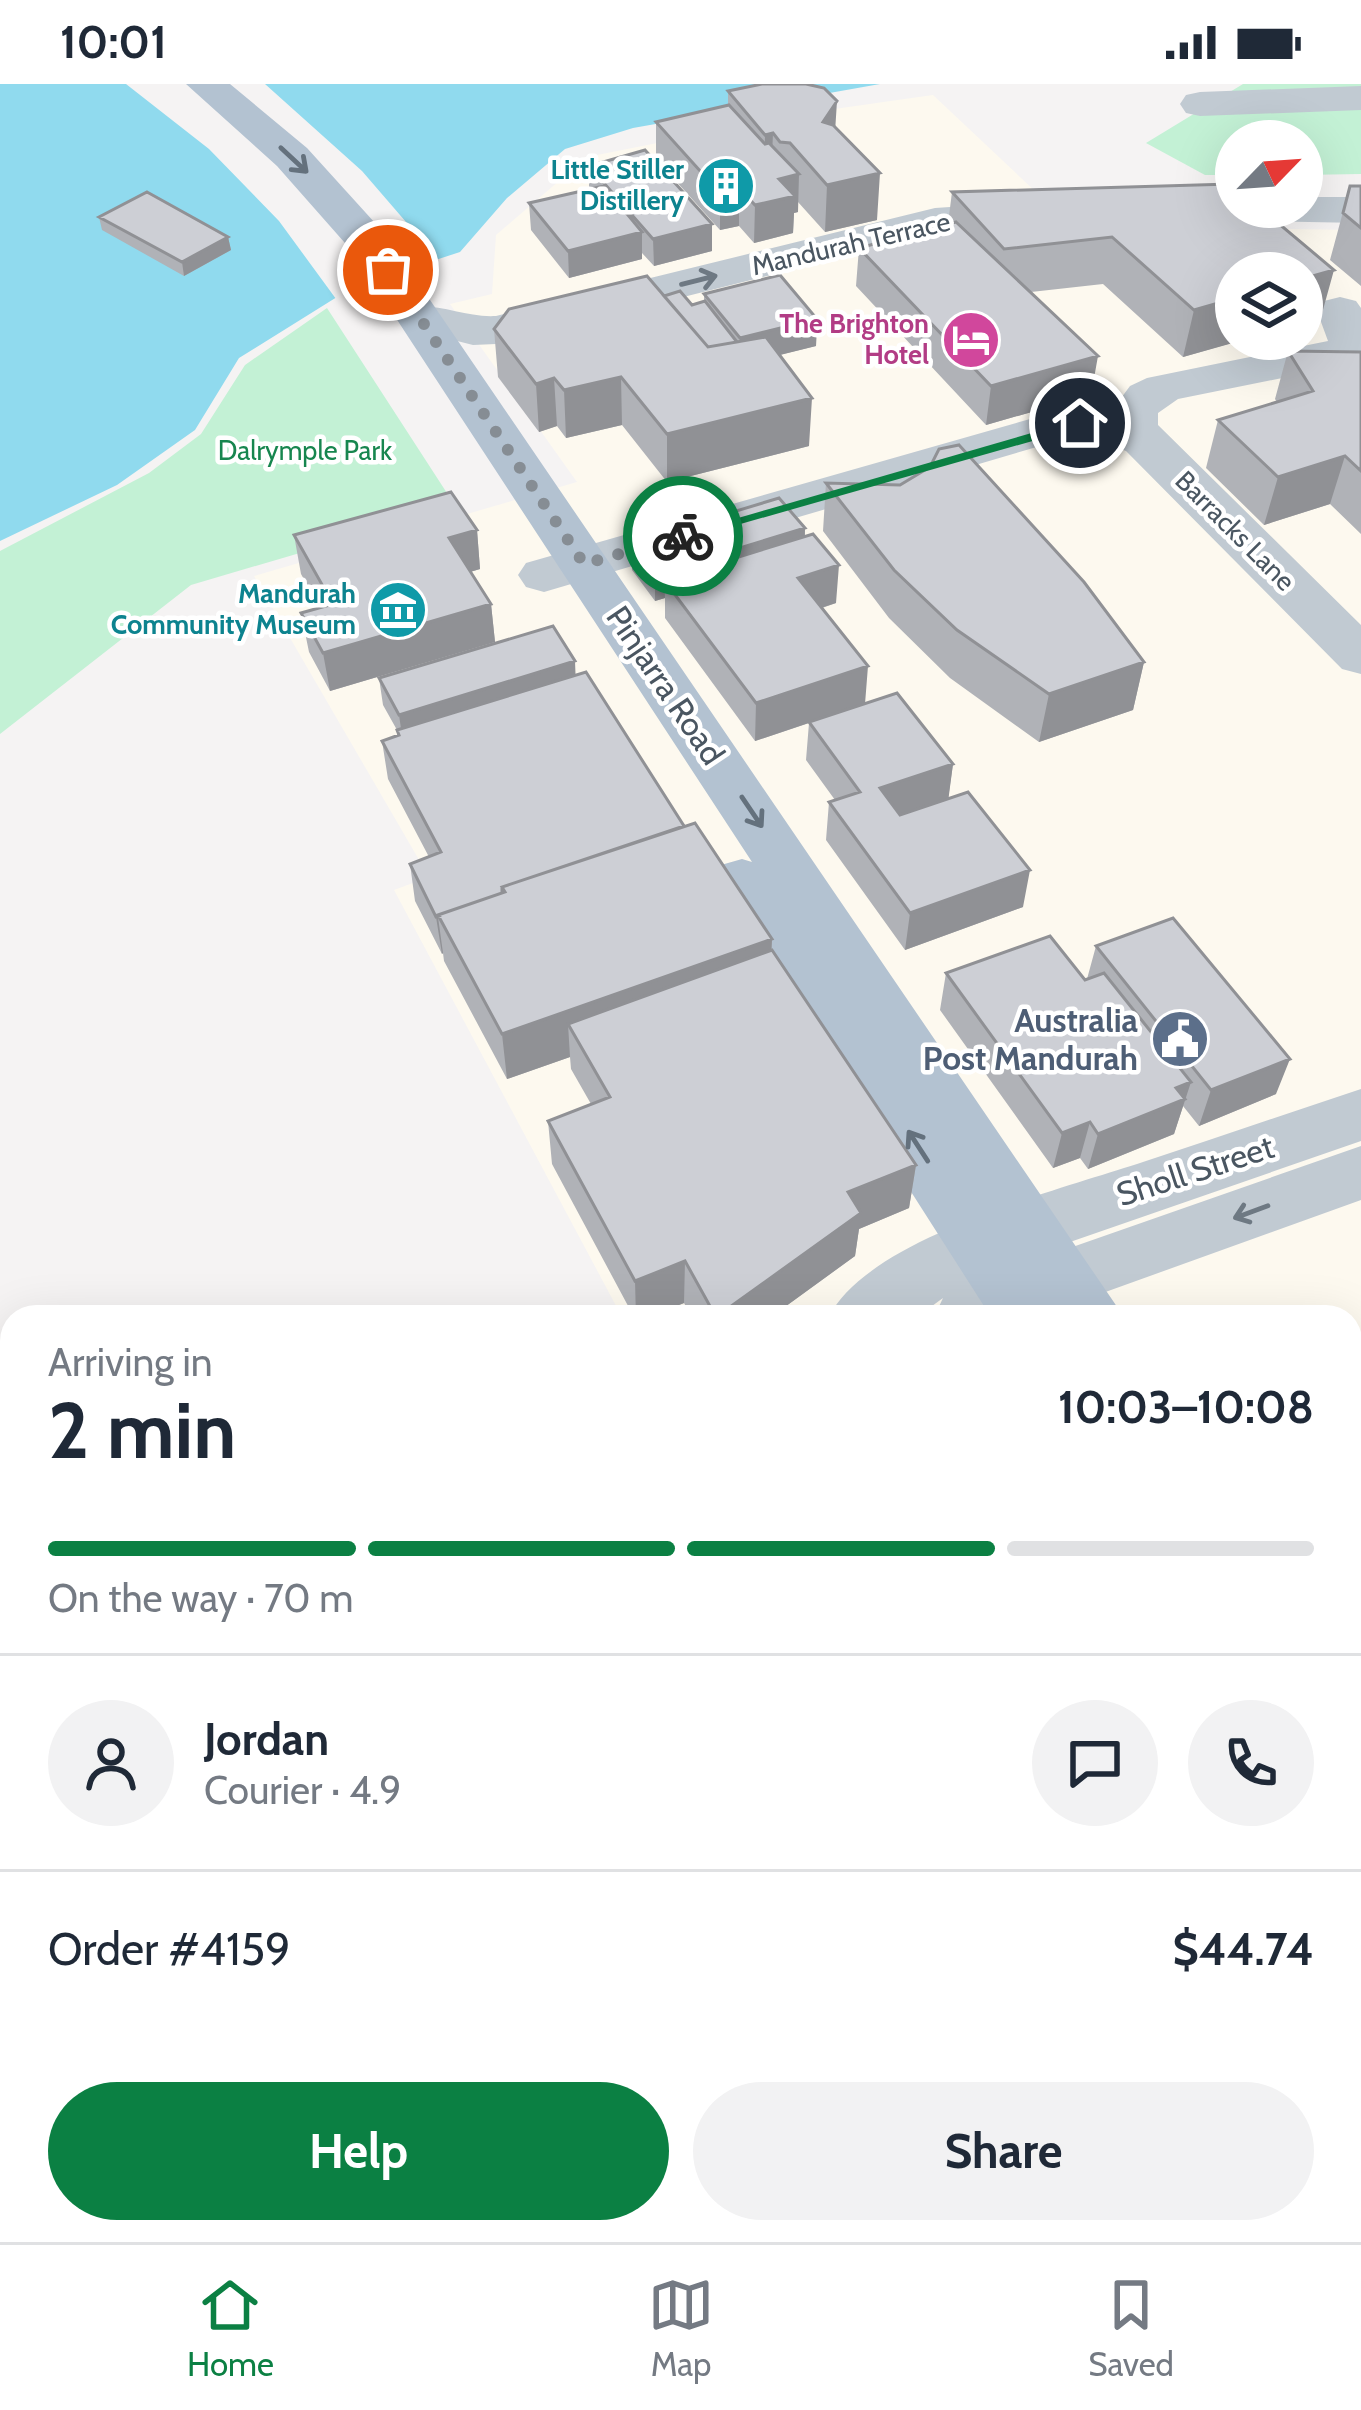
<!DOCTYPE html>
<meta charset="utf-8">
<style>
body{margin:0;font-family:Cabin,sans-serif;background:#f2f2f3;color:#1f2937;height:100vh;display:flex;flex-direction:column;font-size:45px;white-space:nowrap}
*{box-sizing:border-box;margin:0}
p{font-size:39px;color:#747a83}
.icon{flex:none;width:66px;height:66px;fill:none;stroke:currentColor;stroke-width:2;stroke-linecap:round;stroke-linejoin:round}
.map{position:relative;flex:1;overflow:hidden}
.sheet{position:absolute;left:0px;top:1221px;width:1362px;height:939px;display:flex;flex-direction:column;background:#fff;border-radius:36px 36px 0 0;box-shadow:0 12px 48px #0002}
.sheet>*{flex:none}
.needle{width:78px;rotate:65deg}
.fabs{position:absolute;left:1215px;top:36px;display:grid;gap:24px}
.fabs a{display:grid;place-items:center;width:108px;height:108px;border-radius:50%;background:#fff;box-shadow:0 12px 48px #0002;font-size:60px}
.pin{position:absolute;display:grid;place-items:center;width:102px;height:102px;color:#fff;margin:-51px;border:6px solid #fff;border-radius:50%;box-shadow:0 3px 12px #0007}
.courier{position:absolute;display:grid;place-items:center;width:120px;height:120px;margin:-60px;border:9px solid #0b8043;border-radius:50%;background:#fff;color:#222;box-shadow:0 3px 15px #0007}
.overview em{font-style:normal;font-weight:800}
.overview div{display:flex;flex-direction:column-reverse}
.overview{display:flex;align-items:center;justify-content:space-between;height:204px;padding:0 48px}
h1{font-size:78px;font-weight:800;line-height:90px}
.bar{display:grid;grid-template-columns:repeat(4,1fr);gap:18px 12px;align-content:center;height:144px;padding:0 48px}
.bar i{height:15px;border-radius:9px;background:#e0e1e3}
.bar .selected{background:#0b8043}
.bar p{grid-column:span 4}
.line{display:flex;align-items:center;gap:30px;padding:0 48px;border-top:3px solid #e0e1e3}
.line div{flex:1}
.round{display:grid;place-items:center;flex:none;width:126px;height:126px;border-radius:63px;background:#f2f2f3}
.action{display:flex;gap:24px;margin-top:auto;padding:24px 48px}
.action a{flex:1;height:138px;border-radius:72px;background:#0b8043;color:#fff;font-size:48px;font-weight:800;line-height:138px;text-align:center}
.action a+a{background:#f2f2f3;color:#1f2937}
.status{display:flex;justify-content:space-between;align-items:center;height:84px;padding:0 60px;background:#fff;direction:ltr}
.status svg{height:33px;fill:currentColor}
.menu{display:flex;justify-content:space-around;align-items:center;height:168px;border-top:3px solid #e0e1e3;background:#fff;font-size:33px;color:#747a83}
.menu a{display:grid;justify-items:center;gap:6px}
.menu .selected{color:#0b8043}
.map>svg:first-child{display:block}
.commercial{fill:#fdf9ef;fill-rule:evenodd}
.green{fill:#c3f1d5}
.water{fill:#90daee}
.pier{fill:#f5f3f3}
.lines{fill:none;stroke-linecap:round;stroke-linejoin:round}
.minor{fill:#c1cad2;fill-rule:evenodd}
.major{fill:#b3c2d1;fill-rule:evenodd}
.wall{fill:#b0b2b7}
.shaded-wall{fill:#909195}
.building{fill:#cdcfd5;stroke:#909195;stroke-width:3}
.oneway{stroke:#64717d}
.oneway2{stroke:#6e7983}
.route{fill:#0b8043}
.done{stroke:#868d94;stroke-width:12;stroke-dasharray:0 21.6}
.labels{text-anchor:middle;stroke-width:9;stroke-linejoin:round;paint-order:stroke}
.far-culture-label{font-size:27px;font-weight:bold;fill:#0d838f;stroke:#fff;text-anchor:end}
.far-street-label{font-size:27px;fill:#4a5661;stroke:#fff}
.far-hotel-label{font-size:27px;font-weight:bold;fill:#b23c85;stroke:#fff;text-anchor:end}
.far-park-label{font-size:27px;fill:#17864f;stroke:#fff}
.street-label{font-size:33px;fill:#4a5661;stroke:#fff}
.service-label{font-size:33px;font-weight:bold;fill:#4e5e75;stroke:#fff;text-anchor:end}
</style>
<div class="status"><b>10:01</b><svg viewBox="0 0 49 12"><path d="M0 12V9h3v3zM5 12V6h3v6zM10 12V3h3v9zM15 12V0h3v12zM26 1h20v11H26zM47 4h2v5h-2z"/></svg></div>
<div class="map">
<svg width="1361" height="2158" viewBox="0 0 1361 2158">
<rect width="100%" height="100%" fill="#f5f3f3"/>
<path class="commercial" d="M933,11L1072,142L1361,146V2158H663L660,2148H1350V1233H622L394,806L429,793L254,492L577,398L450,220L492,210L496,151L587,73L813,28ZM1236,189H1302V255H1236Z"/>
<path class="green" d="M1243,0H1361V90L1302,91V57H1236V91H1205L1146,59Z
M327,224L456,423L191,501L0,650V467L149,389L201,350L245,281Z"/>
<path class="water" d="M0,0H880L633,44L565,65L507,114L460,168L353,203L239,274L195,346L117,401L0,457Z"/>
<path class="pier" d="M126,0H265L362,87L444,182L356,209L339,219L279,137L209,65Z"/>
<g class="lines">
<path class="minor" d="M1361,2V26L1200,32L1186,29L1180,20L1186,11L1200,8Z
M1172,113H1236V123H1302V113H1361V139L1157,135L1150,126L1157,117Z
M1039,117L1054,121L1061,130L1054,139L935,150L496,260L473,261L406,244L399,234L406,224C435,217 465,234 496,232L935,124Z
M1340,213L1356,217L1361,224V278L1178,315L1158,329V341L1361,541V590L1342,585L1126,367L1095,355H1064L544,508L526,503L518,491L526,479L1044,331L1061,327L1110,329L1130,302L1147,294L1328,257L1317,227L1324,217Z
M1361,1005V1057L1007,1180L975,1197L1361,1062V1116L1036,1233H934L943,1214L917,1233H829C867,1154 1062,1105 1143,1078C1216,1054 1288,1029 1361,1005Z
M12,1926V2020L0,2025V1931Z"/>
<path class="major" d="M186,0H230L307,64L385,150L1124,1233H991L712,796L721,781L742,775L752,778L352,167L277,82Z
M1350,1577L1361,1581V1669L1350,1665Z
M1350,1689L1361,1694V1788L1350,1783Z"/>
</g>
<path class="wall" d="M728,7L836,43L877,136L825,148L798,118V128L794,129L793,149L754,159L739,142L720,146L656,75V38L728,22Z
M589,82L712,140V167L654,182L642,169V175L569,194L531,146L529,119L589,106Z
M1231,100L1321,233L1183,273L1103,200L1031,208L1091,311L986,341L856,202L859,164L948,140L952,108Z
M1350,102H1361V202L1330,176Z
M99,133L228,153L231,166L184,192L102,146Z
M704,210L817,235L816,262L779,271L809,362L667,398L622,341L566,354L557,342L539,348L498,293L494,245L664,212L692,221L704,218Z
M1288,267L1361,268V450L1330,420L1264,441L1206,384L1218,336L1277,318L1275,315Z
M826,399L900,401L1144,578L1133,626L1039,658L950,594L889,534L823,447Z
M805,444V453L836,519L822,524L865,620L953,680L948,715L1023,823L905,866L826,756L829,718L835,716L806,676L809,639L755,657L665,534V514L655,517L632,486L631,459Z
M477,446L480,485L470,488L491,520L495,558L330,607L309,568L301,529L320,524L301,490L294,451Z
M575,577V591L684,742L772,855L771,867L916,1081L909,1124L859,1145L855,1172L771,1233H692L684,1219L649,1233H634L552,1080L548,1037L591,1020L571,985L570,973L507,995L444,877L443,869L442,870L415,817L410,780L429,773L388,695L382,657L397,652V646L383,621L379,594Z
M1096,862L1276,1010L1199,1042L1183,1022L1174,1050L1088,1085L1080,1074L1053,1084L940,926L946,889L1085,896L1087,895Z
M817,2148H1126L1108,2158H822Z"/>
<path class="shaded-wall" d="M837,17L834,64L823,38Z
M773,49L771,96L764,97L765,51Z
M880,89L877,136L825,148L827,101Z
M799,90L798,128L794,129L793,149L754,159L755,121L779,95Z
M739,104V142L720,146V109Z
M712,140V167L654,182L653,155Z
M642,148V175L569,194L568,167Z
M228,153L231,166L184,192L182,178Z
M1334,186L1321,233L1302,239V195Z
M1236,214V255H1247L1183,273L1194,226Z
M817,235L816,262L748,279L740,274V254Z
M1098,272L1091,311L986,341L991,302Z
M621,293L622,341L566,354L564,306Z
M554,294L557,342L539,348L536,300Z
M812,314L809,362L667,398V350Z
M1345,372L1330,420L1264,441L1278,393Z
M805,444L804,471L664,496L665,514L655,517V490Z
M477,446L480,485L453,493L449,454Z
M839,481L836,519L796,532L798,494Z
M491,520L495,558L330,607L323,569Z
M575,577L576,603L403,658L399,631Z
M1144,578L1133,626L1039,658L1049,610Z
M868,582L865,620L755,657L756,619Z
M953,680L948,718L876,742L880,704Z
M1030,786L1023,823L905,866L910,829Z
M436,833H438L443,869L442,870Z
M772,855L770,901L568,940L570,973L507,995L502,950Z
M1290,975L1276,1010L1199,1042L1211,1006Z
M1191,998L1174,1050L1088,1085L1098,1050L1176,1004Z
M1090,1038L1080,1074L1053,1084L1062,1049Z
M916,1081L909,1124L859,1145L855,1172L771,1233H716L848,1108Z
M685,1177L684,1219L649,1233H636L635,1197Z
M1118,2148H1126L1108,2158H1100Z"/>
<path class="building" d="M762,0H806L824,4L837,17L823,38L833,41L880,89L827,101L790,59L780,58L773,49L765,51L728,7Z
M729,21L765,60L769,59L799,90L779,95L795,112L755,121L739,104L720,109L656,38Z
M645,66L712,140L653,155L589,82Z
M1231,100L1236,104V123H1259L1334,186L1302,195V189H1236V214L1194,226L1112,153L1004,165L952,108Z
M604,102L642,148L568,167L529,119Z
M1350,102H1361V144L1343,129Z
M147,108L228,153L182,178L99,133Z
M956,138L1098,272L991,302L859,164Z
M780,191L817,235L740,254L704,210Z
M647,192L708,263L766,253L812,314L667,350L621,293L564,306L554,294L536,300L494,245L509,225Z
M680,207L692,221L705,217L737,258L708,263L664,212Z
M1288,267L1361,268V387L1345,372L1278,393L1218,336L1313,307Z
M959,361L1084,498L1144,578L1049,610L957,546L894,486L826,399L900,401L930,383L939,365Z
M451,408L477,446L449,454L491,520L323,569L301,529L333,520L294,451Z
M779,414L805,444L655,490L631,459Z
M813,450L839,481L798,494L868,582L756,619L664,496Z
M553,542L575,577L399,631L379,594Z
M586,588L684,742L502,803V809L438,831L439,832L436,833L410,780L441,768L382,657L399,651L397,646Z
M897,609L953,680L880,704L900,731L968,708L1030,786L910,829L829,718L860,708L809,638Z
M695,739L772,855L502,950L438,831L505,808L502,803Z
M1173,834L1290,975L1211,1006L1096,862Z
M1050,852L1085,896L1104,889L1191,998L1176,1004L1185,1015L1098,1050L1090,1038L1062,1049L946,889Z
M772,866L916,1081L848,1108L861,1129L716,1233L685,1177L635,1197L548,1037L610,1013L568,940Z
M1019,1229L1022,1233H984Z
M1361,1846V2020L1355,2024L1350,2015V1852Z
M828,2148H1118L1100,2158H832Z"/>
<defs><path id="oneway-shaft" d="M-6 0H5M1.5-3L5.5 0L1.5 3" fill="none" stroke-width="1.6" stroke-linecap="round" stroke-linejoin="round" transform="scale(3)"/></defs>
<g class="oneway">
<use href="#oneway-shaft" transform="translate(294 76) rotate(43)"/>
<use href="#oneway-shaft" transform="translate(752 728) rotate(56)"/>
<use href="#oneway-shaft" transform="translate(918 1062) rotate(-123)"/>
</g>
<g class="oneway2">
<use href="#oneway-shaft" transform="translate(699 196) rotate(-14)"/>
<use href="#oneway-shaft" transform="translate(1251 1128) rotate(160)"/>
</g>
<path class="route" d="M1080,335L1085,342L688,455L676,452Z"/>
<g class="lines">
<path class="done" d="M388,186L584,480L683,452"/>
</g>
<defs>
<g id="building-disc" transform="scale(3)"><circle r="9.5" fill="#0f9aa8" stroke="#fff"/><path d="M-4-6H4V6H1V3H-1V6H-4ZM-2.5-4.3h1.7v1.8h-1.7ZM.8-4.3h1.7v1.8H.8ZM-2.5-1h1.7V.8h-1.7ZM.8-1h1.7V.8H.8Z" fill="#fff"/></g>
<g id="hotel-disc" transform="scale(3)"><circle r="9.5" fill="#d1479c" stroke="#fff"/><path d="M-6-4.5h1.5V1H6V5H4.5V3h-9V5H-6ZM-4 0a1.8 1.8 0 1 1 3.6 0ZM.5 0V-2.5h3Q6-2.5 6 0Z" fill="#fff"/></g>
<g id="museum-disc" transform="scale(3)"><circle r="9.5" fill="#0f9aa8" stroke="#fff"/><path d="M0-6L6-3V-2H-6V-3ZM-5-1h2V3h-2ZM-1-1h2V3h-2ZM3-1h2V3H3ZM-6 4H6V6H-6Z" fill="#fff"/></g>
<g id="civic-disc" transform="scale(3)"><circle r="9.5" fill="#5c6f8a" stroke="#fff"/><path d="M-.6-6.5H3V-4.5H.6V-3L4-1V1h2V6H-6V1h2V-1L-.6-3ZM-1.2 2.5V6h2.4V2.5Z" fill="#fff"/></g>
</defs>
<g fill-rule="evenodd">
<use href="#building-disc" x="726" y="102"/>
<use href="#hotel-disc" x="971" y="256"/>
<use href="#museum-disc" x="398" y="526"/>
<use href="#civic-disc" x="1180" y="955"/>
</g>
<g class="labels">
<g class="far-culture-label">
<text x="684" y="95">Little Stiller<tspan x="684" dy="31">Distillery</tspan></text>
<text x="356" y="519">Mandurah<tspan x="356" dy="31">Community Museum</tspan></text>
</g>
<g class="far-street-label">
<text transform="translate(851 160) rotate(-13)" y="9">Mandurah Terrace</text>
<text transform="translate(1235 447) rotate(45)" y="9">Barracks Lane</text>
</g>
<g class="far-hotel-label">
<text x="929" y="249">The Brighton<tspan x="929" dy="31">Hotel</tspan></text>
</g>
<g class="far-park-label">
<text x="305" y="376">Dalrymple Park</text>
</g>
<g class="street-label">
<text transform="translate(666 601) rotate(56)" y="12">Pinjarra Road</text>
<text transform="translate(1195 1086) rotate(-18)" y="12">Sholl Street</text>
</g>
<g class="service-label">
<text x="1138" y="948">Australia<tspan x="1138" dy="38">Post Mandurah</tspan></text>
</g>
</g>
</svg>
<div class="fabs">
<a><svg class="needle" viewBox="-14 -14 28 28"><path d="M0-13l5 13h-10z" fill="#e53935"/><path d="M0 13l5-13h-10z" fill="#747a83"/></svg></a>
<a><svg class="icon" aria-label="layers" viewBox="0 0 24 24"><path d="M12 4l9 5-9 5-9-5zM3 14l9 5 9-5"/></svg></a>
</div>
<div class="pin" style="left:388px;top:186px;background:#ea580c"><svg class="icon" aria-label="bag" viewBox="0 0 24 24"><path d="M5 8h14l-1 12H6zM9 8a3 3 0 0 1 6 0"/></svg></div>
<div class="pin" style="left:1080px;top:339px;background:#1f2937"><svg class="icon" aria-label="home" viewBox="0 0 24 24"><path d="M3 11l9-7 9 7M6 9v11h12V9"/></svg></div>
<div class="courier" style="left:683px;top:452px"><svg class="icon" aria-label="bike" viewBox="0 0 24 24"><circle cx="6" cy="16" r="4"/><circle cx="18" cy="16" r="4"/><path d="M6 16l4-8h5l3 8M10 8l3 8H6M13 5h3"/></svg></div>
<section class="sheet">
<div class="overview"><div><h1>2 min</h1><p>Arriving in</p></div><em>10:03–10:08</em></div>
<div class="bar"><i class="selected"></i><i class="selected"></i><i class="selected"></i><i></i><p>On the way · 70 m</p></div>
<div class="line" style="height:216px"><a class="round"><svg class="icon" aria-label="person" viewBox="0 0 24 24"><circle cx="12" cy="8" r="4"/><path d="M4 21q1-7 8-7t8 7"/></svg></a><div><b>Jordan</b><p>Courier · 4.9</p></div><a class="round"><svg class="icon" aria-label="chat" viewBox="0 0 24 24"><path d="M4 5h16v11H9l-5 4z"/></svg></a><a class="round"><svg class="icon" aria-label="phone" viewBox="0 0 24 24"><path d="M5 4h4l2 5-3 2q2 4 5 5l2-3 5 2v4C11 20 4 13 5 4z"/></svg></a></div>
<div class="line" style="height:156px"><div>Order #4159</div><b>$44.74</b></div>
<div class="action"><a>Help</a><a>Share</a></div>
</section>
</div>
<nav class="menu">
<a class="selected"><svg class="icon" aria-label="home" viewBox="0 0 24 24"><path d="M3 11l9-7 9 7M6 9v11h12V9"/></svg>Home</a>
<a><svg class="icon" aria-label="map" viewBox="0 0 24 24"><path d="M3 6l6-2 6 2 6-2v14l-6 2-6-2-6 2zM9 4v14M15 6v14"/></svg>Map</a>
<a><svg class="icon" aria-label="saved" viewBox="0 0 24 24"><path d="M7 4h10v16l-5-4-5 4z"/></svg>Saved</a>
</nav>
